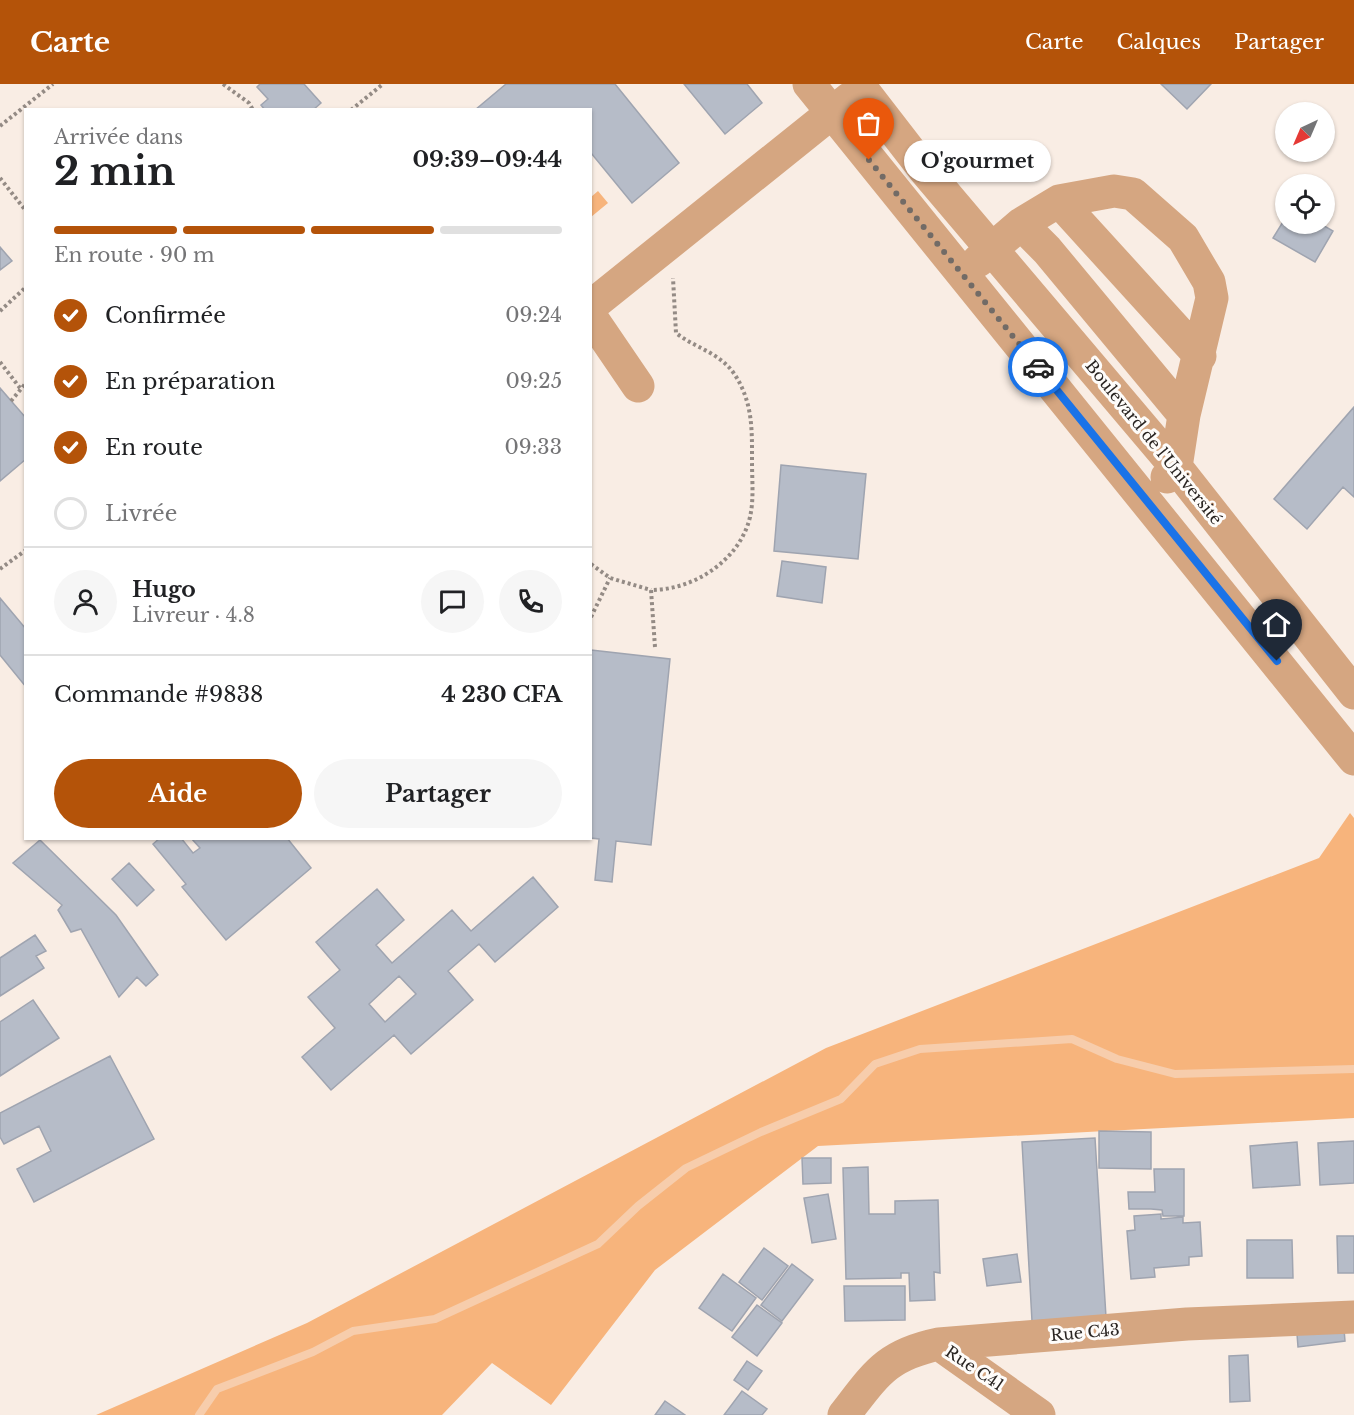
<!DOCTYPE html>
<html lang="fr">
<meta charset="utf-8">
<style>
body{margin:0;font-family:"Libre Baskerville",serif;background:#f6f6f6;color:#202124;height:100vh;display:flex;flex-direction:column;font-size:22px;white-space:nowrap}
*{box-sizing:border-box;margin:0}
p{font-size:20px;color:#757577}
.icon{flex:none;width:33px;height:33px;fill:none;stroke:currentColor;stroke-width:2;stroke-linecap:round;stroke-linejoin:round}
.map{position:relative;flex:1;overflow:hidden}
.drawer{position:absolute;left:24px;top:24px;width:568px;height:732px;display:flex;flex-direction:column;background:#fff;border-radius:0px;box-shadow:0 2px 4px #0004}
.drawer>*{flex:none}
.needle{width:39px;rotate:224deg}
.buttons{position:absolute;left:1275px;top:18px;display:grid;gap:12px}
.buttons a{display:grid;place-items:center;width:60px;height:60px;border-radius:50%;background:#fff;box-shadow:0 2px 4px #0004;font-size:30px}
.pin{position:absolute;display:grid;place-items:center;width:51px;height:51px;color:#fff;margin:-62px -26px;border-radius:50% 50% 50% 0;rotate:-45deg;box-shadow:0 0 6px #0007}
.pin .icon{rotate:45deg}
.courier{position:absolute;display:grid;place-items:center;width:60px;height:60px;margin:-30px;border:4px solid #1a73e8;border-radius:50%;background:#fff;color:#222;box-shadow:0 2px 8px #0007}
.bubble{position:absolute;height:42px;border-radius:21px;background:#fff;box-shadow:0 2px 4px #0004;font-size:20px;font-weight:700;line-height:42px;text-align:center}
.head em{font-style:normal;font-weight:700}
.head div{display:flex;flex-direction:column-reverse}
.head{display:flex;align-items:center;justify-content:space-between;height:102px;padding:0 30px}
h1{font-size:39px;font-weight:700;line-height:45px}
.bar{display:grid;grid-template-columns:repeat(4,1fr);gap:9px 6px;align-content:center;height:72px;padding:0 30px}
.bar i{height:8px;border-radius:4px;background:#e0e0e0}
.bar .current{background:#b45309}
.bar p{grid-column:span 4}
.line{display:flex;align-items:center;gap:15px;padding:0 30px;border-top:2px solid #e0e0e0}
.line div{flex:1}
.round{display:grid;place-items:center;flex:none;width:63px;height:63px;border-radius:32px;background:#f6f6f6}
ol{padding:0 30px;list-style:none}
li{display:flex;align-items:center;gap:18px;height:66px}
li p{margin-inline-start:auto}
li .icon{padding:6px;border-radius:50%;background:#b45309;color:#fff;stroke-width:4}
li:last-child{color:#757577}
li i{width:33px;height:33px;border:3px solid #e0e0e0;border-radius:50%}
.action{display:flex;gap:12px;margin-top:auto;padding:12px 30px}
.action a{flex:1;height:69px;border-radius:36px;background:#b45309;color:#fff;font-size:24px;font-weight:700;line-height:69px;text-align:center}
.action a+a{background:#f6f6f6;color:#202124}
header{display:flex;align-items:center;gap:36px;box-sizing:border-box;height:84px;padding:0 30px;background:#b45309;color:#fff}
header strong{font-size:28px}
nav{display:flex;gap:33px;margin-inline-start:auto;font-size:21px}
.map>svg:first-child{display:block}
.green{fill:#f7b47c}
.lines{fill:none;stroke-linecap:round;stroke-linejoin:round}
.stream{stroke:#f7cdac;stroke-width:8}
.building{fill:#b6bcc8;stroke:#9fa4b0;stroke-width:1.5;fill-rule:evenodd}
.path{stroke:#948b85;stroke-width:4;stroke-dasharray:3 3;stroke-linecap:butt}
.minor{stroke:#d5a681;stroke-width:33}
.done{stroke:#726b66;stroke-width:6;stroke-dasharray:0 10.8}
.route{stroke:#1a73e8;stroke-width:8}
.labels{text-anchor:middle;stroke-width:6;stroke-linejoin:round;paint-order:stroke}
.street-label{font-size:16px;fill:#2a2522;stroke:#fefcfa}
</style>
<header>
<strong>Carte</strong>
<nav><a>Carte</a><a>Calques</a><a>Partager</a></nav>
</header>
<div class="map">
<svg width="1354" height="1331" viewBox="0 0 1354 1331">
<rect width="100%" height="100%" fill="#f9ede4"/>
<path class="green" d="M598,107L608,119L591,133V113Z
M1350,729L1354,734V1034L818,1062L655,1186L551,1321L492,1279L442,1331H96L307,1239L826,964L1319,774Z"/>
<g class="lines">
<path class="stream" d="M199,1331L217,1305L313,1268L353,1247L435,1235L598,1160L638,1122L686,1084L761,1048L841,1015L875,980L920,965L1072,955L1117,975L1175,990L1354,985"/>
</g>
<path class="building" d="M260,0H304L321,19L313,26H265L261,21L268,15L257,3Z
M506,0H615L679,79L632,119L591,69V26H475Z
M684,0H747L762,19L725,50Z
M1161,0H1211L1187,25Z
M1286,133V140H1321L1333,147L1315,178L1273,154Z
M0,163L12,177L0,186Z
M0,304L26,334V375L0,397Z
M1354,323V413L1343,403L1307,445L1274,415Z
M781,381L866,390L858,475L774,467Z
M782,477L826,483L822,519L777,512Z
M0,514L26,545V603L0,571Z
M591,566L670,575L651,761L616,757L612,798L595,796L599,755L591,754Z
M160,754H181L193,769L200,764L191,754H287L311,784L226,856L182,803L186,800L153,760Z
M40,756L116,831L158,891L146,902L137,893L119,913L81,845L71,848L58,826L62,821L13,779Z
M129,779L154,806L137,822L112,795Z
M533,793L558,823L495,878L479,860L448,887L473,916L411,970L394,951L331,1006L302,973L335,944L308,913L340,886L316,858L377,805L404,836L376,861L392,879L452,826L471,847ZM399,892L416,910L385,938L369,920Z
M35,851L46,867L36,872L44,884L0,912V874Z
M33,916L59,954L0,992V938Z
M110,972L154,1055L34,1118L17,1085L51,1067L39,1042L4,1060L0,1053V1029Z
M1099,1047L1151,1048V1085L1099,1084Z
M1095,1054L1106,1233L1032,1237L1022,1058Z
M1354,1057V1099L1320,1101L1318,1059Z
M1297,1058L1300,1101L1253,1104L1250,1062Z
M802,1074H831V1099L803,1100Z
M868,1083L869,1130H895V1117L938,1116L940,1189L934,1188L935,1216L910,1217L909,1189H901V1194L846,1195L843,1084Z
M1154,1085H1184V1132H1163L1162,1126L1151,1125H1129L1128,1108H1155Z
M828,1110L836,1155L812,1159L804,1114Z
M1161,1130V1135L1183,1133V1139L1200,1138L1202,1172L1189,1173V1181L1154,1184L1155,1193L1131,1195L1127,1147L1135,1146L1134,1132Z
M1337,1152H1354V1189H1338Z
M1247,1156H1292L1293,1194H1247Z
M764,1164L788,1182L762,1216L739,1198Z
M1017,1170L1021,1198L987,1202L983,1175Z
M792,1180L813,1196L782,1237L761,1221Z
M723,1190L756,1214L732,1247L699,1224Z
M844,1202H905V1236L845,1237Z
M757,1221L782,1239L757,1272L732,1253Z
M1344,1245L1345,1257L1298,1263L1297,1250Z
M1248,1271L1250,1317L1230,1318L1229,1272Z
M747,1277L762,1287L748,1306L734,1296Z
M742,1307L767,1325L762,1331H724Z
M665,1317L685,1331H655Z"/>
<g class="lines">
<path class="path" d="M223,0L249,19L253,26
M351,26L383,0
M0,42L53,0
M0,94L26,127
M0,227L26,203
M0,278L20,304
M11,317L26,299
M591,480L610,494L651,506
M0,485L26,466
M591,533L610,494
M655,563L651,506C694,506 740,476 750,433C754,416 752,396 752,378C752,346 753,319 735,291C721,269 695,264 676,249L673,194"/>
<path class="minor" d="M809,0L1354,675
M858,0L923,84L1176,383L1354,609
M1059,117L1200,272
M1021,140L1047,166L1184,331
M978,177L1021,140L1059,117L1114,107L1133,110L1183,154L1209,198L1212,214L1184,331L1176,383L1167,393
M591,222L849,15
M591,233L638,302
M939,1260L1039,1331
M844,1331C876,1290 886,1271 939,1260L1187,1240L1354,1233"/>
</g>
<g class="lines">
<path class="done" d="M869,76L1038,283"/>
<path class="route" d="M1038,283L1277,577"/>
</g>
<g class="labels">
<g class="street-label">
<text transform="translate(1154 358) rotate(51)" y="6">Boulevard de l'Université</text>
<text transform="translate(1085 1248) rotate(-5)" y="6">Rue C43</text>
<text transform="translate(975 1284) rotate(34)" y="6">Rue C41</text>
</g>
</g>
</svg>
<div class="buttons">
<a><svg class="needle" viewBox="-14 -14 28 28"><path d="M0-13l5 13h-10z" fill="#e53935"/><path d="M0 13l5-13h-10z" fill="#757577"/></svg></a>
<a><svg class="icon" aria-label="locate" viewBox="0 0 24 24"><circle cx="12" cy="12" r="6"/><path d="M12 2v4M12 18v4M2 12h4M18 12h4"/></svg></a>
</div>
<div class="pin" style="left:869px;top:76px;background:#ea580c"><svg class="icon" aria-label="bag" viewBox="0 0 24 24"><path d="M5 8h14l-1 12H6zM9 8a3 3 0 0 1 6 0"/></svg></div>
<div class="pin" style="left:1277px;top:577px;background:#1f2937"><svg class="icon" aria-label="home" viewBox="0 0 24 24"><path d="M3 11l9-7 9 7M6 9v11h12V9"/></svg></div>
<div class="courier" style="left:1038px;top:283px"><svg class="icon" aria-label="car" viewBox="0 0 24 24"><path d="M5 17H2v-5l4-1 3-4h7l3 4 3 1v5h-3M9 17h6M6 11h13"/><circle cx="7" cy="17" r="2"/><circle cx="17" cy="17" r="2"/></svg></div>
<div class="bubble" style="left:904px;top:56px;width:147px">O'gourmet</div>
<section class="drawer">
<div class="head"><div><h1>2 min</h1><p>Arrivée dans</p></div><em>09:39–09:44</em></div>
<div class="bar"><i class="current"></i><i class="current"></i><i class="current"></i><i></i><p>En route · 90 m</p></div>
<ol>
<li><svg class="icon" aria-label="check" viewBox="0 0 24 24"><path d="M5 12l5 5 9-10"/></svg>Confirmée<p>09:24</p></li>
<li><svg class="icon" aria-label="check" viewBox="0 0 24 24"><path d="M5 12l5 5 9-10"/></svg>En préparation<p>09:25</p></li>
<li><svg class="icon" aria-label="check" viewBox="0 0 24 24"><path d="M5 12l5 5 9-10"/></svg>En route<p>09:33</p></li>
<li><i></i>Livrée</li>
</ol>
<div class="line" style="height:108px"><a class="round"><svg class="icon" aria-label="person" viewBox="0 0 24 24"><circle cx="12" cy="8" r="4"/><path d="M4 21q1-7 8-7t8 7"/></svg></a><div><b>Hugo</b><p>Livreur · 4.8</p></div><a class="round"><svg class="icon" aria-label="chat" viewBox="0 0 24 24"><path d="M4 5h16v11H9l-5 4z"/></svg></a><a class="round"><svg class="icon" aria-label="phone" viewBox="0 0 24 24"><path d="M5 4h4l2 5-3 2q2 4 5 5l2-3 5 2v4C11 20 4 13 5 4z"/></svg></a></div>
<div class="line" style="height:78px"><div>Commande #9838</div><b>4 230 CFA</b></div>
<div class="action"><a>Aide</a><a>Partager</a></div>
</section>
</div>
